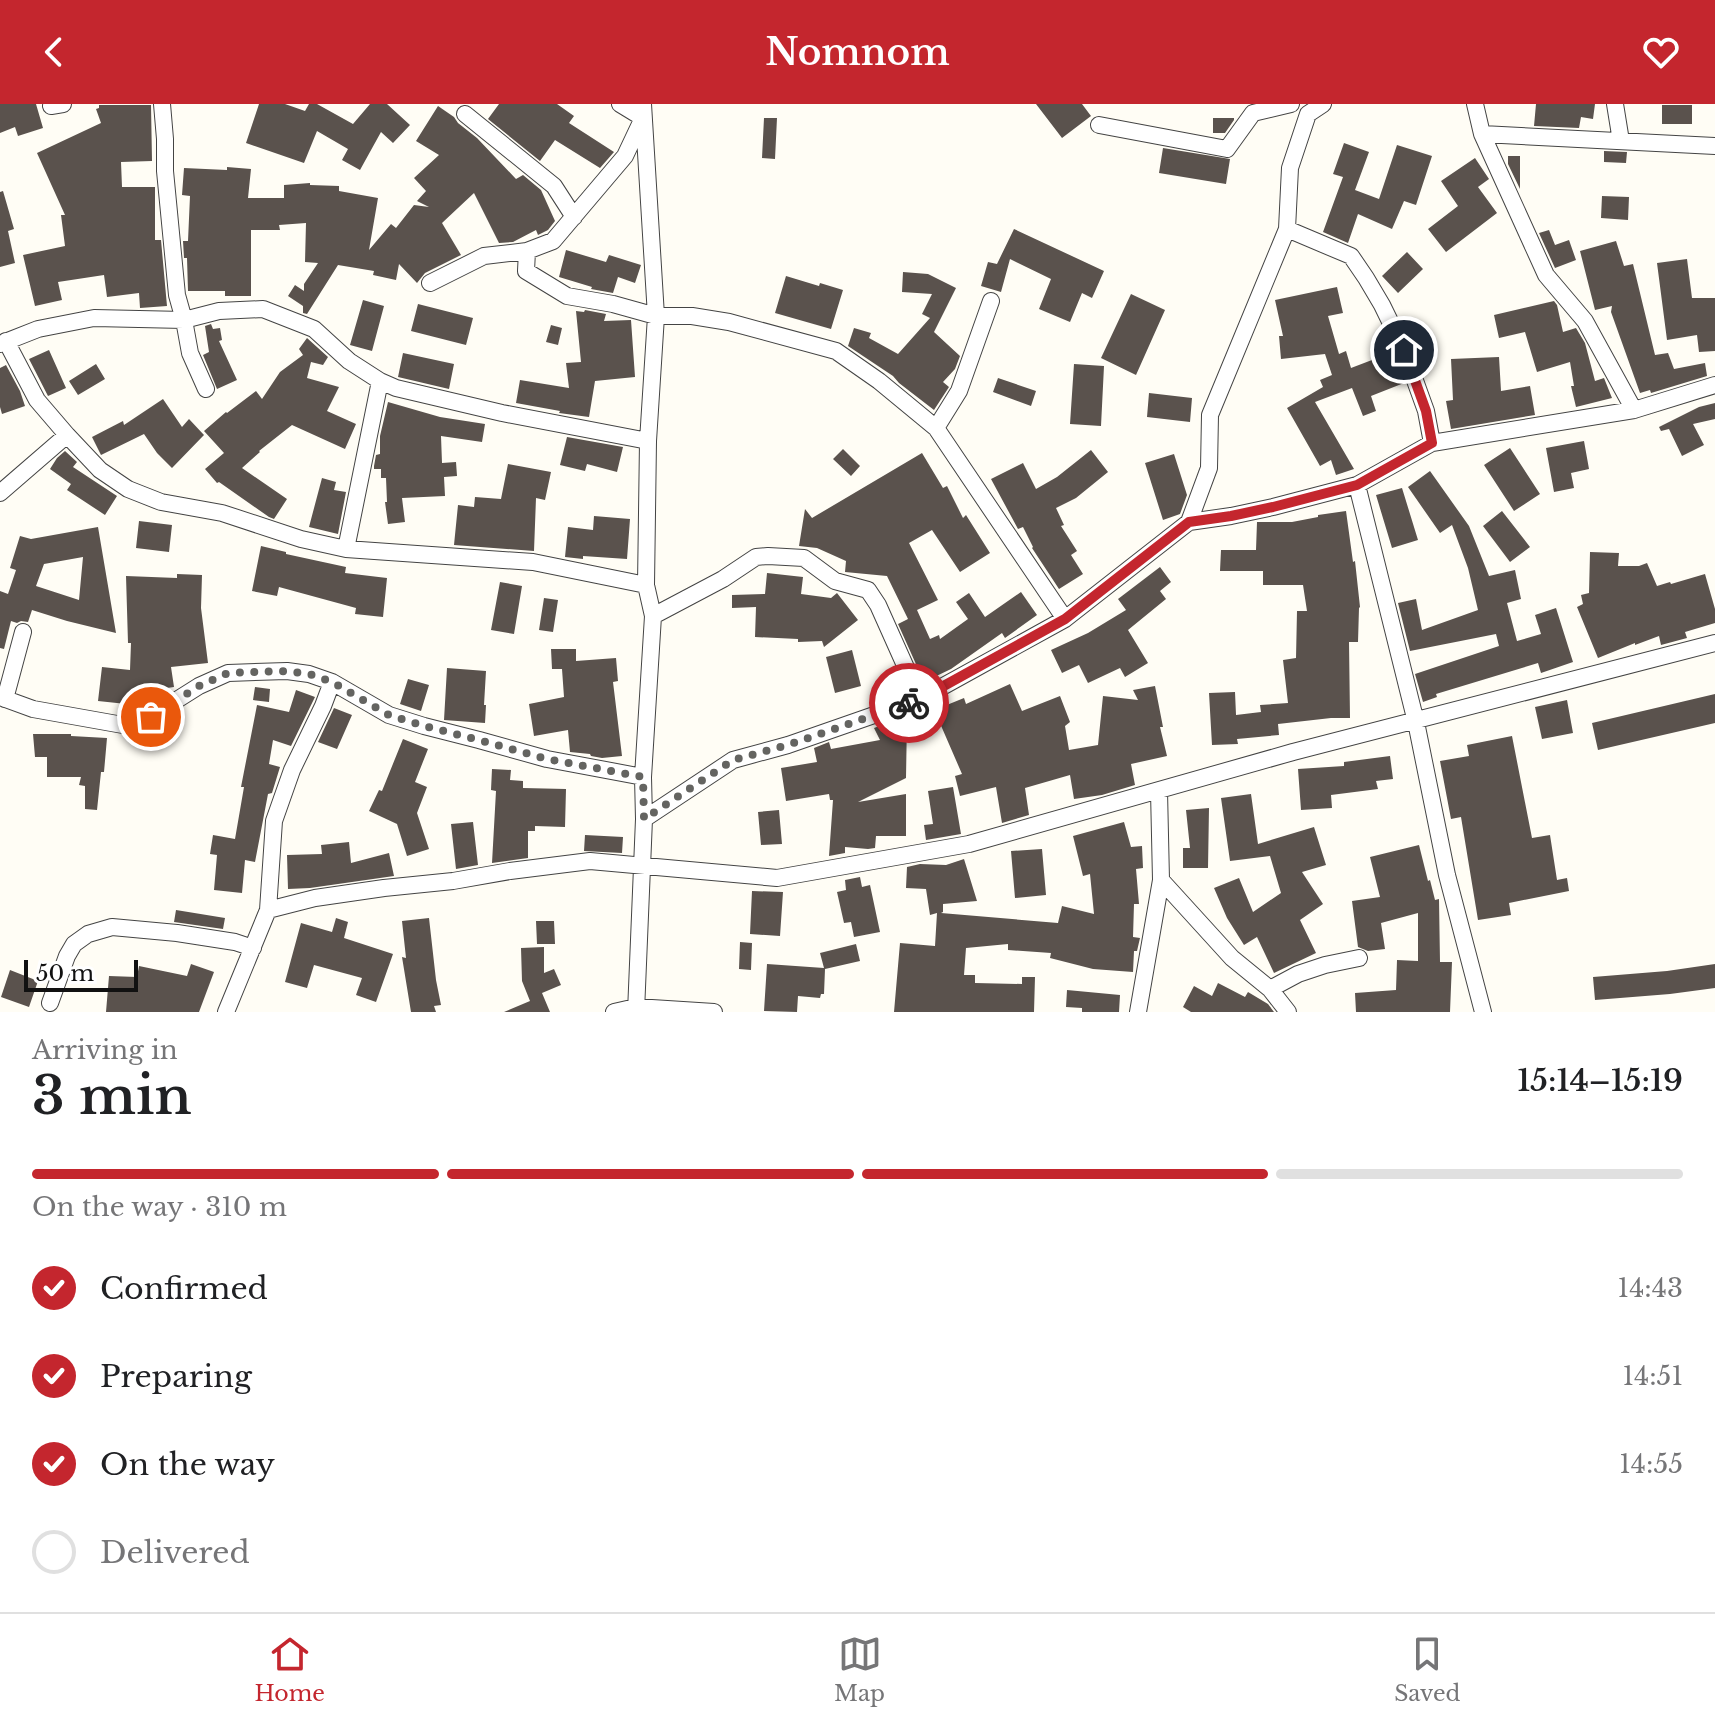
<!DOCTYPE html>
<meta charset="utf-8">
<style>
body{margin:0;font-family:"Libre Baskerville",serif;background:#f6f6f6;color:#202124;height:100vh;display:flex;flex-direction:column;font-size:30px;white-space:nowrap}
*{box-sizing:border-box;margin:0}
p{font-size:26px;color:#757577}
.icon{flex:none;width:44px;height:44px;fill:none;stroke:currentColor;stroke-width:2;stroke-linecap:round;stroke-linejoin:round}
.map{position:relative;height:908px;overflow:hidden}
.side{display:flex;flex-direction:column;background:#fff;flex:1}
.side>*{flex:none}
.scale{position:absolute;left:24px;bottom:20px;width:114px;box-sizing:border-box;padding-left:8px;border:4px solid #111;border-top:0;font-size:22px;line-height:28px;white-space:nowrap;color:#111;-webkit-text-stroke:6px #fff;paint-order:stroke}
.pin{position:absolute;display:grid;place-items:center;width:68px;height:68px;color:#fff;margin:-34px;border:4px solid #fff;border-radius:50%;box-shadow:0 2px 8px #0007}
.courier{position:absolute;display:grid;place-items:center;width:80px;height:80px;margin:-40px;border:6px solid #c4262e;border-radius:50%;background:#fff;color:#222;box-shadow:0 2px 10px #0007}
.headline em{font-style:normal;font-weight:600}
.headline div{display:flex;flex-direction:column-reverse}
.headline{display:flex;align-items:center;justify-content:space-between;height:136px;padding:0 32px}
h1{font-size:52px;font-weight:600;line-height:60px}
.bar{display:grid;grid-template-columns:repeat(4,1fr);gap:12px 8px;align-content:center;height:96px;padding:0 32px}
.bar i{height:10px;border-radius:6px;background:#e0e0e0}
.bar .selected{background:#c4262e}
.bar p{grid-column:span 4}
ol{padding:0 32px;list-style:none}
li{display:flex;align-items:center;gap:24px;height:88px}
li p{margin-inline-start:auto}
li .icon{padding:8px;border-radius:50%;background:#c4262e;color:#fff;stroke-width:4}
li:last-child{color:#757577}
li i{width:44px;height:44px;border:4px solid #e0e0e0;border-radius:50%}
header{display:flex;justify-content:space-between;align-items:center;height:104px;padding:0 32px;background:#c4262e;color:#fff;font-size:36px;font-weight:600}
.tabs{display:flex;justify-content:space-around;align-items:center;height:112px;border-top:2px solid #e0e0e0;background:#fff;font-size:22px;color:#757577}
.tabs a{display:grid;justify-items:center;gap:4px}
.tabs .selected{color:#c4262e}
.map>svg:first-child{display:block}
.building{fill:#5a524d;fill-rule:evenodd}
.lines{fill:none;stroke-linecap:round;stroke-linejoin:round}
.street-casing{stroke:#444;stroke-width:18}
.street{stroke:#fff;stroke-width:16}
.done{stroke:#646461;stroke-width:8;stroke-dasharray:0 14.4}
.route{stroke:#c4262e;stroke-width:10}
</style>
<header><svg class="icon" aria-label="back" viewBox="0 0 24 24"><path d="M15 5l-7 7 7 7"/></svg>Nomnom<svg class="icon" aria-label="heart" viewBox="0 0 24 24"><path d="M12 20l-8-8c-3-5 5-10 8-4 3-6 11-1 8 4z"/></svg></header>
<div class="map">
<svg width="1715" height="908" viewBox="0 0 1715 908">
<rect width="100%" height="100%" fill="#fffdf5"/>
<path class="building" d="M0,0H36L43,24L18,32L15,23L0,29Z
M259,0H285L305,7L309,0H317L353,20L370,0H387L410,21L393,39L381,28L360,66L342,56L348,45L317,27L304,59L246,39Z
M499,0H557L574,12L569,19L614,48L600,64L555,36L540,57L488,15Z
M1036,0H1082L1091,12L1062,34Z
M1536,0H1595L1593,15L1581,13L1579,24L1534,22Z
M99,1H151L152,57L121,58L122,83H155V136H161L167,202L140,204L139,189L107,193L104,171L58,178L62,196L35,202L23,151L65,142L61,111H65L37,49L101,19L96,5L99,4Z
M1662,1H1692V20H1662Z
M438,2L454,13L458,19L477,34L516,75L523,71L541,86L555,117L548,126L538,131L536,126L513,138L499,139L474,89L442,119L461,151L425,169L417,179L399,160L396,176L373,171L374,167L338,161L307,210L303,209V202L288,192L295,181L304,187V180L318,159L305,158L306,119L279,121L280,126H251V192H225V187H188L187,154H184L183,137H188L190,92L182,91L184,64L227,66V63L251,65L248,94H284V81L310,79V81L339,82V87L378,94L369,146L391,120L396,124L414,101L429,103L417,97L426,87L414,74L439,51L416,37Z
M764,14H777L775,55L762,54Z
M1213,14H1234V16L1225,29H1213Z
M1344,39L1369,48L1355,86L1379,95L1397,41L1432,52L1416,101L1404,97L1392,125L1358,110L1348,139L1323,128L1343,73L1333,70Z
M1163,44L1230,55L1226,80L1159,69Z
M1604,47L1627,48L1626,59L1604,58Z
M1508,52H1520V85L1508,60Z
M1475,54L1489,75L1478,83L1497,109L1446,148L1428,125L1458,102L1441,77Z
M3,87L14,125L8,127L15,159L0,163V88Z
M1602,92L1629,93L1628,116L1601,114Z
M1014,125L1104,167L1092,194L1082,189L1070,218L1039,205L1051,175L1010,155L1001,188L981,182L988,158L997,160Z
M1549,126L1555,141L1569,136L1576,156L1555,164L1539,129Z
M1616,137L1624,162L1633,160L1655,251L1668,249L1674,265L1705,259L1707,272L1651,289L1650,286L1640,289L1611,208L1612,202L1595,206L1580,147Z
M566,146L606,158L609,151L641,161L635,179L618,173L613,189L591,185L592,183L559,173Z
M1407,148L1423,165L1398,189L1382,172Z
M1687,155L1692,194H1715V247L1699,248L1697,231L1667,236L1657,159Z
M903,168L928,170L956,184L934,228L960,252L955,265L943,278L949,283L934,306L899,279L893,272L848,242L854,224L871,229L869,234L898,250L930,214L922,210L932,190L902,188Z
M786,172L819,182L820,179L843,186L831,225L775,209Z
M1337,183L1343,209L1328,212L1339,250L1346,247L1351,264L1393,248L1404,279L1371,292L1376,307L1363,312L1352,284L1315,298L1354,365L1336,371L1331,356L1320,362L1287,304L1323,283L1320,276L1332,271L1325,250L1281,255L1279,232H1283L1275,196Z
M1131,190L1165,206L1136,271L1101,254Z
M363,196L384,202L372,247L350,241Z
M1554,197L1557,201L1563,228L1576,224L1585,239L1595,277L1604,274L1612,294L1576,303L1571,282H1574L1570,258L1537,268L1525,228L1499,234L1494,211Z
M418,200L473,214L466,241L411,227Z
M585,206L606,210L604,217L631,216L635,273L595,277L589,313L559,309L560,307L516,299L520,276L569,284L566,259L581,258L576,207L584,208Z
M211,220L213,225L220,224L222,236L219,237L237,276L217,285L203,251L209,248L205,222Z
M551,221L562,224L558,241L546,238Z
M307,234L328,253L323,261L311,258L307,274L339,283L327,307L356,320L345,345L292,321L259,347L260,348L242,364L287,395L274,415L269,413L219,378L217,379L205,365L224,349L204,327L226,308L227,309L256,287L262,295L280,268L303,251L299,245Z
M49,246L66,284L48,292L29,255Z
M403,249L454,260L449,285L398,273Z
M1499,253L1501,287L1530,282L1535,311L1451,325L1446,297L1453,296L1451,255Z
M96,260L105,275L78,291L69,277Z
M1074,260L1104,262L1101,322L1070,320Z
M6,261L20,287L25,302L2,310L0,303V264Z
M998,274L1036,287L1031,302L993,288Z
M1149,289L1192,294L1190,318L1147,313Z
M163,295L182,323L189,315L204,331L172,364L157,349L144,330L101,351L92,333L123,317L124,321Z
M388,298L440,313L485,320L482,338L441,332L442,359L456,358L457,372L444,373L445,392L402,394L405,418L388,420L385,398H387L386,374H381V365H374V362L376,351L380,350V332Z
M1715,299V315L1693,320L1704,341L1682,352L1669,325L1661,327L1659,323L1699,303Z
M567,333L623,343L617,368L587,360L585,367L560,361Z
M1584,337L1589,365L1571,369L1574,384L1554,388L1546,344Z
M1510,344L1540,390L1514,407L1484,361Z
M843,345L860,362L851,372L833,355Z
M1091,346L1108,368L1076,394L1056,404L1064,421L1061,422L1077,447L1071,451L1083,470L1059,485L1032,444L1033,443L1023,423L1018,425L991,375L1023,359L1036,385L1057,373Z
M65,347L77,358L73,363L117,392L105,411L67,386L71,380L50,365L57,354Z
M922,349L943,384L947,382L963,414L966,411L990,449L960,468L932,426L909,439L938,496L917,506L930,535L939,531L940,535L968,515L956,498L969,489L985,513L1021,488L1037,511L1005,534L1002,529L951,565L924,578L898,520L908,515L887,472L845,468L846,457L817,444L799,442L805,405L812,414Z
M1174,350L1187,391L1180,410L1163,416L1145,359Z
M508,360L551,368L545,396L536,394L534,447L454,441L458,401L474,403L475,393L501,395Z
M1430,367L1469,422L1489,472L1515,466L1521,495L1507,499L1517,537L1541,530L1535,511L1556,504L1573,558L1541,569L1538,559L1436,590L1437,593L1423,598L1415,570L1499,542L1496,530L1410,547L1398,499L1416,495L1422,526L1478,506L1468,464L1452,421L1440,429L1408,383Z
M322,374L336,378L334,386L346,388L338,430L309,423Z
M1402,384L1418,436L1392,444L1376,391Z
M1346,407L1353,458L1355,457L1360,503L1359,504L1358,538H1349L1350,614H1331L1278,620L1279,631L1237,635L1238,640L1212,641L1209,589L1235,588L1236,611L1261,608L1260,601L1288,599L1283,556L1296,554L1297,507H1307L1303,481H1263V467H1220L1221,446H1256L1257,418H1292L1318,413V411Z
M1502,407L1530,443L1510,458L1483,422Z
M594,412L630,415L627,455L583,452V455L565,453L568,423L593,426Z
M139,417L172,421L169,448L136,444Z
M98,423L116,529L67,517L32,506L28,518L21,517L17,519L11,517L4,545L0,544V487L8,490L16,466L10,464L20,432L31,435ZM83,453L79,496L36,482L44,460Z
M261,442L286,448V450L346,463L345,469L387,474L383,513L355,510L356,504L279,483L277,492L252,487Z
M1590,448L1619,449L1618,462H1639L1647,459L1657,482L1670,478L1671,480L1705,470L1715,505V519L1685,528L1687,534L1661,541L1659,532L1635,541V539L1598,554L1577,503L1583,500L1581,491L1589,489Z
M1160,463L1171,478L1160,487L1166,495L1128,526L1148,559L1125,573L1120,564L1088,579L1079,561L1062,569L1051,546L1088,529L1126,506L1118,495Z
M767,469L803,473L801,490L831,494L837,489L858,516L824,543L822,537L798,538V535L755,533L756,503L732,504V491L765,490Z
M177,470L202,471L201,504L208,559L171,563L174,583L146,587L145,602L98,597L102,563L130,566L131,539H128L126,472L177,474Z
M500,478L522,482L514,530L491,526Z
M544,494L558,496L553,528L539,526Z
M551,545H576V557L616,554L618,577L613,578L622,652L602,654L591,652L590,650L570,648L568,626L534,632L529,600L564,593L562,565H552Z
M852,546L861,582L835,589L826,553Z
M447,564L486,567L484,601H486L485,619L444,616Z
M408,575L429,581L421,607L400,600Z
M1010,580L1022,607L1060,592L1070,618L1065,622L1069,646L1098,641L1103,592L1138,596L1133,586L1155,582L1163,623H1160L1167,652L1131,660L1135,681L1102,691L1074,695L1070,671L1025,684L1029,711L1002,719L996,683L960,692L955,672L962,670L939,617L918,626L916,611L931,605L932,607L964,594L966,600Z
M255,583L270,585L269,598L253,596Z
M296,586L315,593L291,642L273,636L269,660L280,663L272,689L268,690L255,758L245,756L242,789L214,786L217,751L210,750L213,731L235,735L244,683H241L257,601L289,608Z
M1715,590V619L1598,646L1592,619Z
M1567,596L1573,629L1542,635L1535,603Z
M334,604L352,611L337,645L318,638Z
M900,614L902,617L907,615L906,674L858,698L906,690V732H876L875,744L868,745L845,743V749L829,752L833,696H830L829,690L786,697L781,664L817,658L814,644L829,638L831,645L880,636L874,624Z
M33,630H71V632L107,634L104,668H101L97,706L85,705V682L79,681L81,673H47V653H35Z
M1512,632L1532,734L1550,731L1557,776L1567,774L1569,787L1509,799L1511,811L1478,816L1461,713L1451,715L1440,657L1469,652L1467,641Z
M403,635L428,645L415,678L427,683L417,709L429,745L407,752L397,720L369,707L379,686L382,687Z
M1390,652L1393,675L1376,677L1378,685L1331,691L1332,704L1301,706L1298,665L1344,662V658Z
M492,665L511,666L510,676L523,677V684L566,685L565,723L535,722V727H528V754L492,759L496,687L491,686Z
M953,683L961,730L926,736L924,721L933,720L928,687Z
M1251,690L1258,740L1314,723L1326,761L1302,768L1323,800L1300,816L1316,849L1274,869L1257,833L1244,841L1227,814L1214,784L1239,774L1253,808L1281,789L1270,752L1230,757L1221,694Z
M1209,704L1208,764H1183V744H1190L1186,706Z
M779,706L782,740L761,741L758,708Z
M473,718L478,761L456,765L451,720Z
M1124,718L1131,743L1142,742L1143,764L1136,765L1139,800H1134L1133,833L1140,834L1137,847H1134L1133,868L1093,865L1050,854L1051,849L1008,846V840L966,844L964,871H975V879L1022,880V873H1035L1034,908H894L900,839L935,842L937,809L930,811L926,785L906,784L907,763L920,760L946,761L964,755L977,797L943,800V808L941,809L1058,819L1062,802L1094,810L1090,770L1083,772L1073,732Z
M585,731L623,733L622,749L584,747Z
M349,738L351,759L389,749L394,772L310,784L288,785L287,751L322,750L321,741Z
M1419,741L1428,777L1430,776L1435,796L1439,795L1440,858H1452L1450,908H1356L1355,889L1396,886L1397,856L1418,857V809L1381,819L1385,845L1368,847L1358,843L1352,797L1380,793L1370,753Z
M1042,745L1046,791L1015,794L1011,747Z
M860,773L862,783L870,781L880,828L854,833L851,818L844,819L837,788L846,786L845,776Z
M752,787L783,788L780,832L750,830Z
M176,806L225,814L223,825L174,818Z
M336,814L348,818L344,834L393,850L376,898L356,891L362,874L314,861L307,884L285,878L301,819L332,828Z
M429,814L436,876L441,901L434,902L436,908H411L402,853L406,854L402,817Z
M536,817H554L555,840H537Z
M740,838L752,839L751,866L739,865Z
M856,840L860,857L825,865L824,890H821L820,894L798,892L797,908L764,907L767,860L824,864L820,849Z
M544,843V869L554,865L561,881L542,889L550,908H504L530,897L522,877L521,844Z
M191,860L214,868L199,908H106L109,872L137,873L139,862L187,872Z
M1715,860V884L1670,890L1595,896L1593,873L1667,867Z
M10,866L38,877L29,903L1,893Z
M1218,879L1245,893L1248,888L1268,900L1274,908H1191L1183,903L1194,882L1212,892Z
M1067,886L1120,891L1119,908H1082V904L1066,903Z"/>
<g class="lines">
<g class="street-casing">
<path id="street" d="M162,0L165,35V67L177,191L184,216L190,249L206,285
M620,0L643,14
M1475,0L1482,30L1546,171L1585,217L1634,306
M1615,0L1621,37
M51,2L63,0
M465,10L554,82L574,113
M1099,21L1227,45L1253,9L1291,0
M1482,30L1715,42
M1287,125L1351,152L1366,174L1382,201L1404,246L1426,307L1432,339
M527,147L526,167L567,192L613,200L656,212H692L729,218L836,247L879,277L936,324L1065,515
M430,179L484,152L527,147L553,137L625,52L642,16
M6,237L37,296L67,331
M0,240L38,225L94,214L184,216L219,207L263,205L314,225L349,257L380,277L396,284L502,309L648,337
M936,324L959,287L991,197
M1357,381L1416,618L1447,771L1483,908
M0,389L67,331L100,366L128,385L161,398L222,409L301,435L346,445L533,458L646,481
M1189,418L1209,364L1210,311L1287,125L1290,64L1308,10L1323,0
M346,445L380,277
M653,512L723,475L756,453L768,452L804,454L835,477L868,486L878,501L920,595
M0,593L33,605L134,623L199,582L228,569L287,567L309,570L332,578L389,611L424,622L479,636L547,655L643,673
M5,595L23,528
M644,715L733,656L788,641L920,595L1065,515L1189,418L1231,412L1273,403L1357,381L1432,339L1634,306L1715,281
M1161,776L1232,854L1270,885L1298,870L1325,861L1359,854
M268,806L274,717L292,666L323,602L332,578
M1270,885L1288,908
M50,899L67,852L74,840L88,830L112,823L177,829L235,838L253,844
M226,908L268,806L315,794L384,784L453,777L510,767L590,757L777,774L969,740L1293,648L1715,539
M614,908L636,903L714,908
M636,908L644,715L643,673L653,512L646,481L648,337L656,212L643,0
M1138,908L1161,776L1159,687"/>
</g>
<use href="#street" class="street"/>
</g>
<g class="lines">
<path class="done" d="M151,613L199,582L228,569L287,567L309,570L332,578L389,611L424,622L479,636L547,655L643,673L644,715L733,656L788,641L909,599"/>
<path class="route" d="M909,599L920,595L1065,515L1189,418L1231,412L1273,403L1357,381L1432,339L1426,307L1404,246"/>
</g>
</svg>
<div class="scale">50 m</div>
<div class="pin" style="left:151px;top:613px;background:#ea580c"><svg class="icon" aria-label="bag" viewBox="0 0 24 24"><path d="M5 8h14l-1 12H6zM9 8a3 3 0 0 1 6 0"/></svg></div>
<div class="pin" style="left:1404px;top:246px;background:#1f2937"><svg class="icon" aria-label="home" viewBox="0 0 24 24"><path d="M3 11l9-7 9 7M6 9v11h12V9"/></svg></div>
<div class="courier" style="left:909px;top:599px"><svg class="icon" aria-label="bike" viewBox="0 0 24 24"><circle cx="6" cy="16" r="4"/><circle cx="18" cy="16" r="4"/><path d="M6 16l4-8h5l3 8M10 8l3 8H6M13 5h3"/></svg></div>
</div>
<section class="side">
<div class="headline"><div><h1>3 min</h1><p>Arriving in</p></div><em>15:14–15:19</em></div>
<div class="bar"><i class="selected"></i><i class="selected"></i><i class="selected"></i><i></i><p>On the way · 310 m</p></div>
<ol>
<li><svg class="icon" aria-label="check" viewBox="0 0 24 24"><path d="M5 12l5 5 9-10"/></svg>Confirmed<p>14:43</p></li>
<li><svg class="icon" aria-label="check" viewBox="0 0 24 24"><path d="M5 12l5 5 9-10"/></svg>Preparing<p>14:51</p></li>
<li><svg class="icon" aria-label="check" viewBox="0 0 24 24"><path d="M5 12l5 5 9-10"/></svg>On the way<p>14:55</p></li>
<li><i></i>Delivered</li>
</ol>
</section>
<nav class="tabs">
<a class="selected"><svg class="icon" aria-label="home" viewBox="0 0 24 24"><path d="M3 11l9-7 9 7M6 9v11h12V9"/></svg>Home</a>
<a><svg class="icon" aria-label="map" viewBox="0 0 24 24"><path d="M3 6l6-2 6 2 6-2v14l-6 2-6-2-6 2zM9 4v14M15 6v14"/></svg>Map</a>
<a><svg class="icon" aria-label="saved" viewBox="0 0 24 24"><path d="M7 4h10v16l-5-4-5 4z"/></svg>Saved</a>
</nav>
